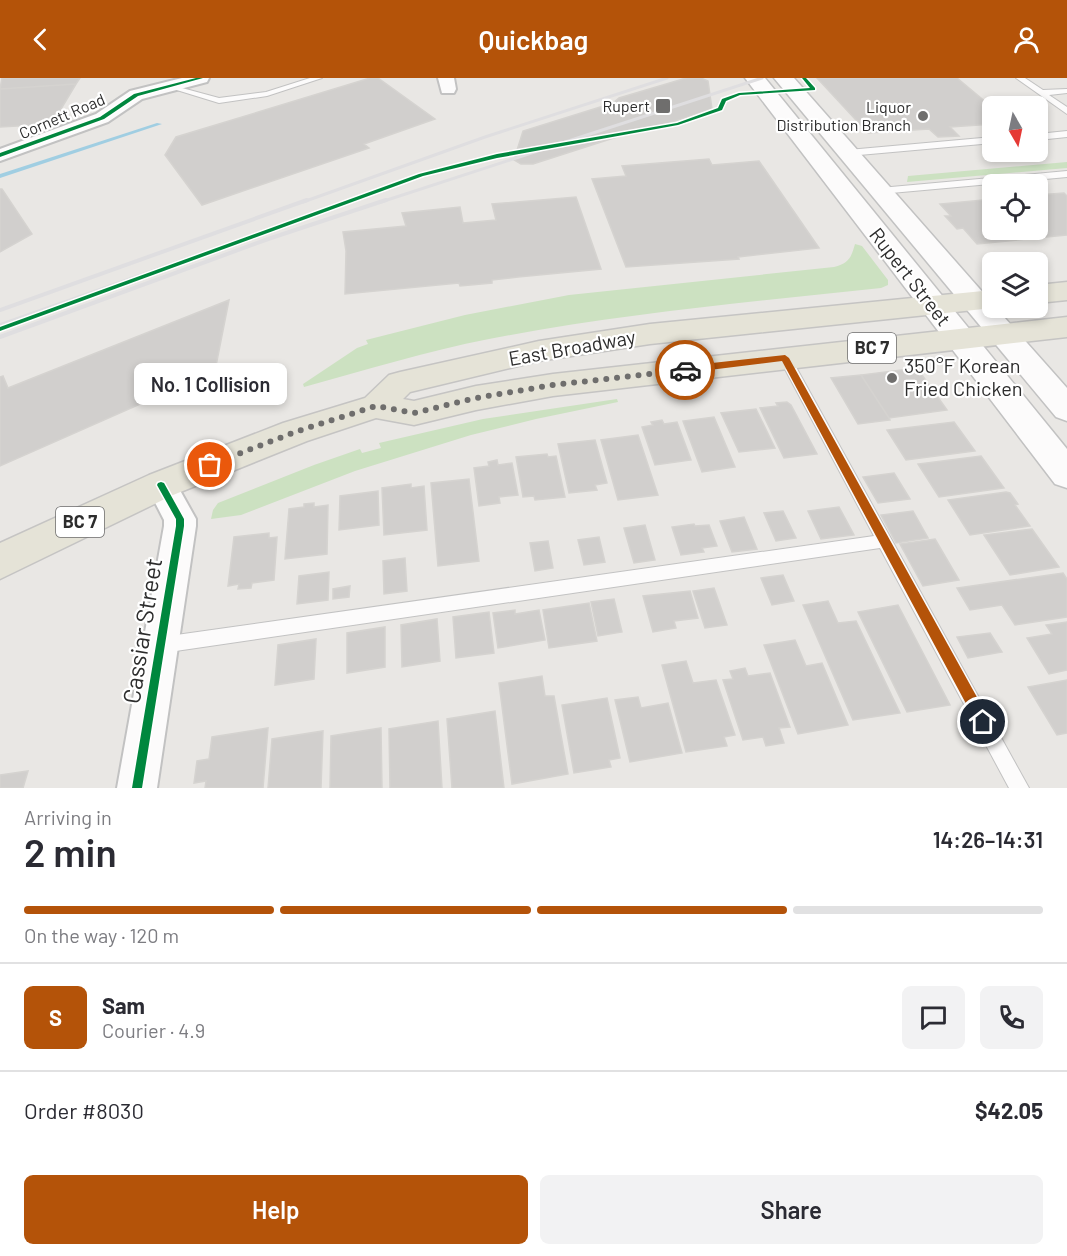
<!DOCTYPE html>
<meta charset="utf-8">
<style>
body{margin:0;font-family:Barlow,sans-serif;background:#f2f2f3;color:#2b2b33;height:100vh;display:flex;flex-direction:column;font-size:22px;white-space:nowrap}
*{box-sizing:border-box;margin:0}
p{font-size:20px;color:#7c7c81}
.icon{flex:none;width:33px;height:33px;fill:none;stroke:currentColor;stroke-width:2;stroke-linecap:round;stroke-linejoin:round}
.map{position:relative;height:710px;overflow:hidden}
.panel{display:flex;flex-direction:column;background:#fff;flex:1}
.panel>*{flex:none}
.needle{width:39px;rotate:171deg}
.controls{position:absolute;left:982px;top:18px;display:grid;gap:12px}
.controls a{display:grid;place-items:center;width:66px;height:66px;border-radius:9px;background:#fff;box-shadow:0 3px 9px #0003;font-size:30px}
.pin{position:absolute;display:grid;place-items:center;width:51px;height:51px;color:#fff;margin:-26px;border:3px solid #fff;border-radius:50%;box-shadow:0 2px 6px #0007}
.courier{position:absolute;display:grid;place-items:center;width:60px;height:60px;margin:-30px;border:4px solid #b45309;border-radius:50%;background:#fff;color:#222;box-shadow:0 2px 8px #0007}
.bubble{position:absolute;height:42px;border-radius:9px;background:#fff;box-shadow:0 3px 9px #0003;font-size:20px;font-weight:600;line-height:42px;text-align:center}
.summary em{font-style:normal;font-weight:600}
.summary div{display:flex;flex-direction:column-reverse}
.summary{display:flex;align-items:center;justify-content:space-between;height:102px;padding:0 24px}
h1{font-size:39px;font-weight:600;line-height:45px}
.bar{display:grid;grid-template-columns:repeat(4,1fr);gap:9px 6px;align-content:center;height:72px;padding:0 24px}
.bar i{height:8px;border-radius:4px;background:#e1e1e2}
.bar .selected{background:#b45309}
.bar p{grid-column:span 4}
.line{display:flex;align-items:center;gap:15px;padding:0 24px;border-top:2px solid #e1e1e2}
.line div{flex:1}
.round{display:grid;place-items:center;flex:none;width:63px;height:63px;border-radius:9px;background:#f2f2f3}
.button{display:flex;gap:12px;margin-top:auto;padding:12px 24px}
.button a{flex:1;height:69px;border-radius:9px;background:#b45309;color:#fff;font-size:24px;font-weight:600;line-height:69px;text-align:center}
.button a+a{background:#f2f2f3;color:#2b2b33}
header{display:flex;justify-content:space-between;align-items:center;height:78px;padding:0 24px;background:#b45309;color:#fff;font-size:27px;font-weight:600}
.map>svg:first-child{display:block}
.green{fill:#cce1c1}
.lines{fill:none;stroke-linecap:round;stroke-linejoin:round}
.stream{fill:#a0cee2;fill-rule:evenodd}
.building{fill:#d1cfcd;stroke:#d5d3d0;stroke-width:1.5}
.lane-casing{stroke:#c2c2c2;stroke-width:2}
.street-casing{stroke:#c2c2c2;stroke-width:4}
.secondary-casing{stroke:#c2c2c2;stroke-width:3}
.primary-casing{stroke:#c5c4c3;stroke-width:3}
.lane{fill:#fcfbfb;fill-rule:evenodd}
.street{fill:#fcfbfb;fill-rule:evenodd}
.secondary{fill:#fcfbfb;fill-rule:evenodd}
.primary{fill:#e5e3d7;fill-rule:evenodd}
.rail-far1{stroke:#dfdee0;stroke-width:3}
.rail{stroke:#dfdee0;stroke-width:4}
.cycleway-casing{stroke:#fff;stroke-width:3}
.cycleway{fill:#00873e;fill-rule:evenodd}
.route{fill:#b45309}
.done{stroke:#6f6e6d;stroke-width:6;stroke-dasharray:0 10.8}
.poi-dot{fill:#6f6e6d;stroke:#fff;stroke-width:2}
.labels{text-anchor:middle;stroke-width:4.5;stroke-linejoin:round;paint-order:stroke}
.far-poi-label{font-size:16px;fill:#2d2d2d;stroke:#fff;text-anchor:end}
.far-street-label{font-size:16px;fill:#2d2d2d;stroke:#fff}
.shield{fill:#fff;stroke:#6c6c6c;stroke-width:1.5}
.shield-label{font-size:18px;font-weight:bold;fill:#2d2d2d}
.street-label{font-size:20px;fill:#2d2d2d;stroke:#fff}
.poi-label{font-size:20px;fill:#2d2d2d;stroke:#fff;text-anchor:start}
.near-street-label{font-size:24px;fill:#2d2d2d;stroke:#fff}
</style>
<header><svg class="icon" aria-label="back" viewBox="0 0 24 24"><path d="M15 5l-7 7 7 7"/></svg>Quickbag<svg class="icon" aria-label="person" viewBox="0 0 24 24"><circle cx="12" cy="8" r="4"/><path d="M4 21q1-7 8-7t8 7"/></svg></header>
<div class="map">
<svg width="1067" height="710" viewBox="0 0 1067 710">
<rect width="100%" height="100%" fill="#e9e7e4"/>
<path class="green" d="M1067,84V90L907,104L908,98Z
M855,166L862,168L888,202V207L881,210C750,224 619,236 489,261C427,273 366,292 304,309L303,306L357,270L368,266L366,262L465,237L569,217L834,189C849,185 851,180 855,166Z
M617,321L618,324L536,341L471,357L355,393L241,437L211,441L213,432L218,425L314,387L360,371L362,375L381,370L379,365L483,341Z"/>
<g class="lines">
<path class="stream" d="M157,45L162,46L0,100V96Z"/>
</g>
<path class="building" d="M2,0H80L76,6L0,11Z
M370,0H378L435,41L364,66L369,70L202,127L165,77L176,59Z
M701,0L708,3L712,31L639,55L626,56L533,86H521L514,82L523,53L613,25L619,20L683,1Z
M817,0H957L993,30V46L950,49L959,58L938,59L929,51L868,55Z
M76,6L52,46L0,49V11Z
M709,81L712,87L759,83L819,170L738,179L739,181L626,189L592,101L626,98L622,88Z
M0,111H2L32,156L0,174Z
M1064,115L1067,118V157L977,166L963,150L957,151L945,138H951L940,126L993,121V152H1038V117Z
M576,119L601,191L518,199L492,202V205L460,208L459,205L345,216L346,173L343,154L406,148L402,135L460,129L463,145L496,142L492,126Z
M229,222L215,293L0,388V299L3,298L8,310Z
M917,290L947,332L889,340L861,297Z
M861,297L889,340L890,342L858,346L831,300Z
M787,324L791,327L817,376L784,380L760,330L778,328L776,325Z
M756,331L775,370L739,374L721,335Z
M714,339L735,389L702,394L683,343Z
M662,342L664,346L677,344L691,382L655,387L642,349L653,347L651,344Z
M954,344L975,373L906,382L887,352Z
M638,357L658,417L618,422L601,362Z
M595,362L607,405L595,407L597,412L569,415L558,366Z
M547,376L548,379L556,378L565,419L535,422L534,418L523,419L516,379Z
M981,378L1004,410L939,419L918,386Z
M497,382L498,387L512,385L518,417L499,419L500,425L479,428L474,390L489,388L488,384Z
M894,395L910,421L878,425L863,399Z
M469,401L479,483L438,488L431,405Z
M411,406V410L424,408L427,452L384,457L382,410Z
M378,413L379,447L339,452L340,418Z
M1006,414L1010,415L1018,426L1015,427L1030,448L970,457L948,422Z
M314,425V429L328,427L327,476L285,481L289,431L304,429V426Z
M839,429L854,457L821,461L808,433Z
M783,433L796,460L776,463L764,435Z
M913,433L928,460L896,465L881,437Z
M744,439L757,471L732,474L720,443Z
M694,446L695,448L709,447L717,468L702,470L704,474L681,477L672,449Z
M645,447L655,482L634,485L624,450Z
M1032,451L1059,489L1010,497L984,457Z
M269,455V460L277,459L274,502L252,505L251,510L238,511L239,506L228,508L234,459Z
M599,459L605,484L584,487L578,462Z
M935,461L959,502L923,508L900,466Z
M548,463L553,490L535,493L530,465Z
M405,480L407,513L384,516L383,483Z
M329,494L328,522L297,526L299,498Z
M1063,495L1067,501V539L1015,547L1002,527L970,532L957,510Z
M783,497L794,523L772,527L761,500Z
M350,508L349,519L333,521V511Z
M714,510L727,547L705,550L693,513Z
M690,513L698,540L674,543L676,550L653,554L643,518Z
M614,521L622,554L598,558L591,524Z
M828,523L838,545L856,543L900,635L853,642L803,527Z
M589,525L597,563L549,570L543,532Z
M898,527L950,627L907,634L858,534Z
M515,532V536L539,532L545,562L498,570L493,535Z
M489,534L494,575L456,580L453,539Z
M437,541L440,583L402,589L401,547Z
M1067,544V592L1049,596L1027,560L1052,556L1046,547Z
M385,549V589L347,595V555Z
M990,555L1002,574L968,580L957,559Z
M316,561L314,601L275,607L278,567Z
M795,562L806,588L822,585L848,647L798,656L764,567Z
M686,583L693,605L716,602L735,657L724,659L727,668L686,674L662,587Z
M745,590L748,598L770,595L790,649L779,650L784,665L766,668L763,659L743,662L723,602L733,601L730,593Z
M542,598L545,618H554L568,696L512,706L499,605Z
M1067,602V655L1057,657L1028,609Z
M638,619L641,630L668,625L682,675L630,684L615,622Z
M607,620L620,680L609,682L611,689L574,695L562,627Z
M495,633L504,710H452L447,641Z
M438,643L442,710H390L389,651Z
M268,650L263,710H205L206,703L194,705L197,683L209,681L212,659Z
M381,650L382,710H330L331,658Z
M323,653L321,710H268L272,661Z
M28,693L23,710H0V697Z"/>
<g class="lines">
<g class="lane-casing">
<path id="lane" d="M310,0H322L267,18L219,25L167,9L171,7L219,20L266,14Z
M1016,0H1025L1043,12L1067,11V15L1049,17L1067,29V36Z
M1067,53V59L1038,62V56Z
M993,59V65L848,78L843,75L848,72Z
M1067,93V99L880,116L875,113L880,110Z
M785,276L791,280L1029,710H1009L880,470L162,575L156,573L154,567L156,561L162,559L874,458L779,280Z"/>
</g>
<g class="street-casing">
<path id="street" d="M182,0H209L207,4L142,21L108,44L0,83V71L96,36L130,13Z
M438,0H454L456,11L454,15H442Z
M161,395L172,398L196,441V448L157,710H117L164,448V442L146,407L150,398Z"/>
</g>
<g class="secondary-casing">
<path id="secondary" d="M745,0H765L1067,371V410L1055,406Z
M774,0H794L993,226V230H996L1067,310V343L1056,339Z"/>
</g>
<g class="primary-casing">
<path id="primary" d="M1067,204V222L1038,225V207Z
M993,212V230L650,266L539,283L410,314L403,321L414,323L476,308L553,296L1067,239V259L553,318L476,332L414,347L376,340L307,363L173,417L0,501V465L149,397L283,345L365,320L389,297L400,294L539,263L650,246Z"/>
</g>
<use href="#lane" class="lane"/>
<use href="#street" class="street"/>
<use href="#secondary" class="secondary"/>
<use href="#primary" class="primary"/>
<path class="rail-far1" d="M303,124L485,59L667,0
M381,124L762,0"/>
<path class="rail" d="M0,232L307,122
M0,247L247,160
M0,259L271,160L386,122"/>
<g class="cycleway-casing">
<path id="cycleway" d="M196,0H203L138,18L104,41L0,79V75L100,39L134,16Z
M802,0H806L815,10V12L740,17L726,23L722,32L678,47L497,80L423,98L0,253V249L419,96L497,76L677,45L718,30L722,21L739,15L810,10Z
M161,404L164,405L184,441V448L142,710H132L176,448V441L157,407L158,405Z"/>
</g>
<use href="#cycleway" class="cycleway"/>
</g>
<path class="route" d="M785,277L789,280L988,639L989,644L988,648L983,650L978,648L782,283L685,295L681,292L685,288Z"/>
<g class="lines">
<path class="done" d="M210,387L295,354L376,328L414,335L476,320L553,307L685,292"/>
</g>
<g class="poi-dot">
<rect x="655" y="20" width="16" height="16" rx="3"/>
<circle cx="923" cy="38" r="6"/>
<circle cx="892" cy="300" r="6"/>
</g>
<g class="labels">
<g class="far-poi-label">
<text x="650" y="34">Rupert</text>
<text x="911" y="35">Liquor<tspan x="911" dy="18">Distribution Branch</tspan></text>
</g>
<g class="far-street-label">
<text transform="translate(62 38) rotate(-23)" y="6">Cornett Road</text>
</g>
<g class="shield">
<rect x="848" y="255" width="48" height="30" rx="4.5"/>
<rect x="56" y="429" width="48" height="30" rx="4.5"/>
</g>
<g class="shield-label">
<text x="872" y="276">BC 7</text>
<text x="80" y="450">BC 7</text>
</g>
<g class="street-label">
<text transform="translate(910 199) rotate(52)" y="7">Rupert Street</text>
<text transform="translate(572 270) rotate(-10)" y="7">East Broadway</text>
</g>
<g class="poi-label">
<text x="904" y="295">350°F Korean<tspan x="904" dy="23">Fried Chicken</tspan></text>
</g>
<g class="near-street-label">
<text transform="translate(143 553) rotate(-81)" y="8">Cassiar Street</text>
</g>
</g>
</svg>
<div class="controls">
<a><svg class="needle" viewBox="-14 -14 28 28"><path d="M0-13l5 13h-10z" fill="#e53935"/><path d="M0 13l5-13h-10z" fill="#7c7c81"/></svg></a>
<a><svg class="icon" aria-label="locate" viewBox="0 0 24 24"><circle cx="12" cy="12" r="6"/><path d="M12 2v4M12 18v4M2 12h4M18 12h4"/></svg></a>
<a><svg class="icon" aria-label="layers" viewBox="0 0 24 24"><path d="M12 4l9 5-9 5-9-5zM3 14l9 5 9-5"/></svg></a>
</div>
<div class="pin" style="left:210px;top:387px;background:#ea580c"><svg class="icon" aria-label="bag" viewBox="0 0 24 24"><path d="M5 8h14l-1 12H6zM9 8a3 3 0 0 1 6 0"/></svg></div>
<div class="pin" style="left:983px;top:644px;background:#1f2937"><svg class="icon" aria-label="home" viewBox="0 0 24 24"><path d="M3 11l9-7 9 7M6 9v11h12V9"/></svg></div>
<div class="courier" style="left:685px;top:292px"><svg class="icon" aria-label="car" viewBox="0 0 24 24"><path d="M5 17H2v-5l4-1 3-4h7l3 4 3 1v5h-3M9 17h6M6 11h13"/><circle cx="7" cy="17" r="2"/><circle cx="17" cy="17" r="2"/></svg></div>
<div class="bubble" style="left:134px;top:285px;width:153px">No. 1 Collision</div>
</div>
<section class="panel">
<div class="summary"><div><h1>2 min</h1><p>Arriving in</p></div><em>14:26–14:31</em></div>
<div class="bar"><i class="selected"></i><i class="selected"></i><i class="selected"></i><i></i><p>On the way · 120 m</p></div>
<div class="line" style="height:108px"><b class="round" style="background:#b45309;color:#fff">S</b><div><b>Sam</b><p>Courier · 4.9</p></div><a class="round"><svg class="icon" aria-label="chat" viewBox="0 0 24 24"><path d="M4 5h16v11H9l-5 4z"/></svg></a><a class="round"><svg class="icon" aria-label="phone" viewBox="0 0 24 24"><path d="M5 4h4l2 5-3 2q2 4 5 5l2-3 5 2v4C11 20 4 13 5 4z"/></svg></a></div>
<div class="line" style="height:78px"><div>Order #8030</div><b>$42.05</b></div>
<div class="button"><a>Help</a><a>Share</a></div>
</section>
